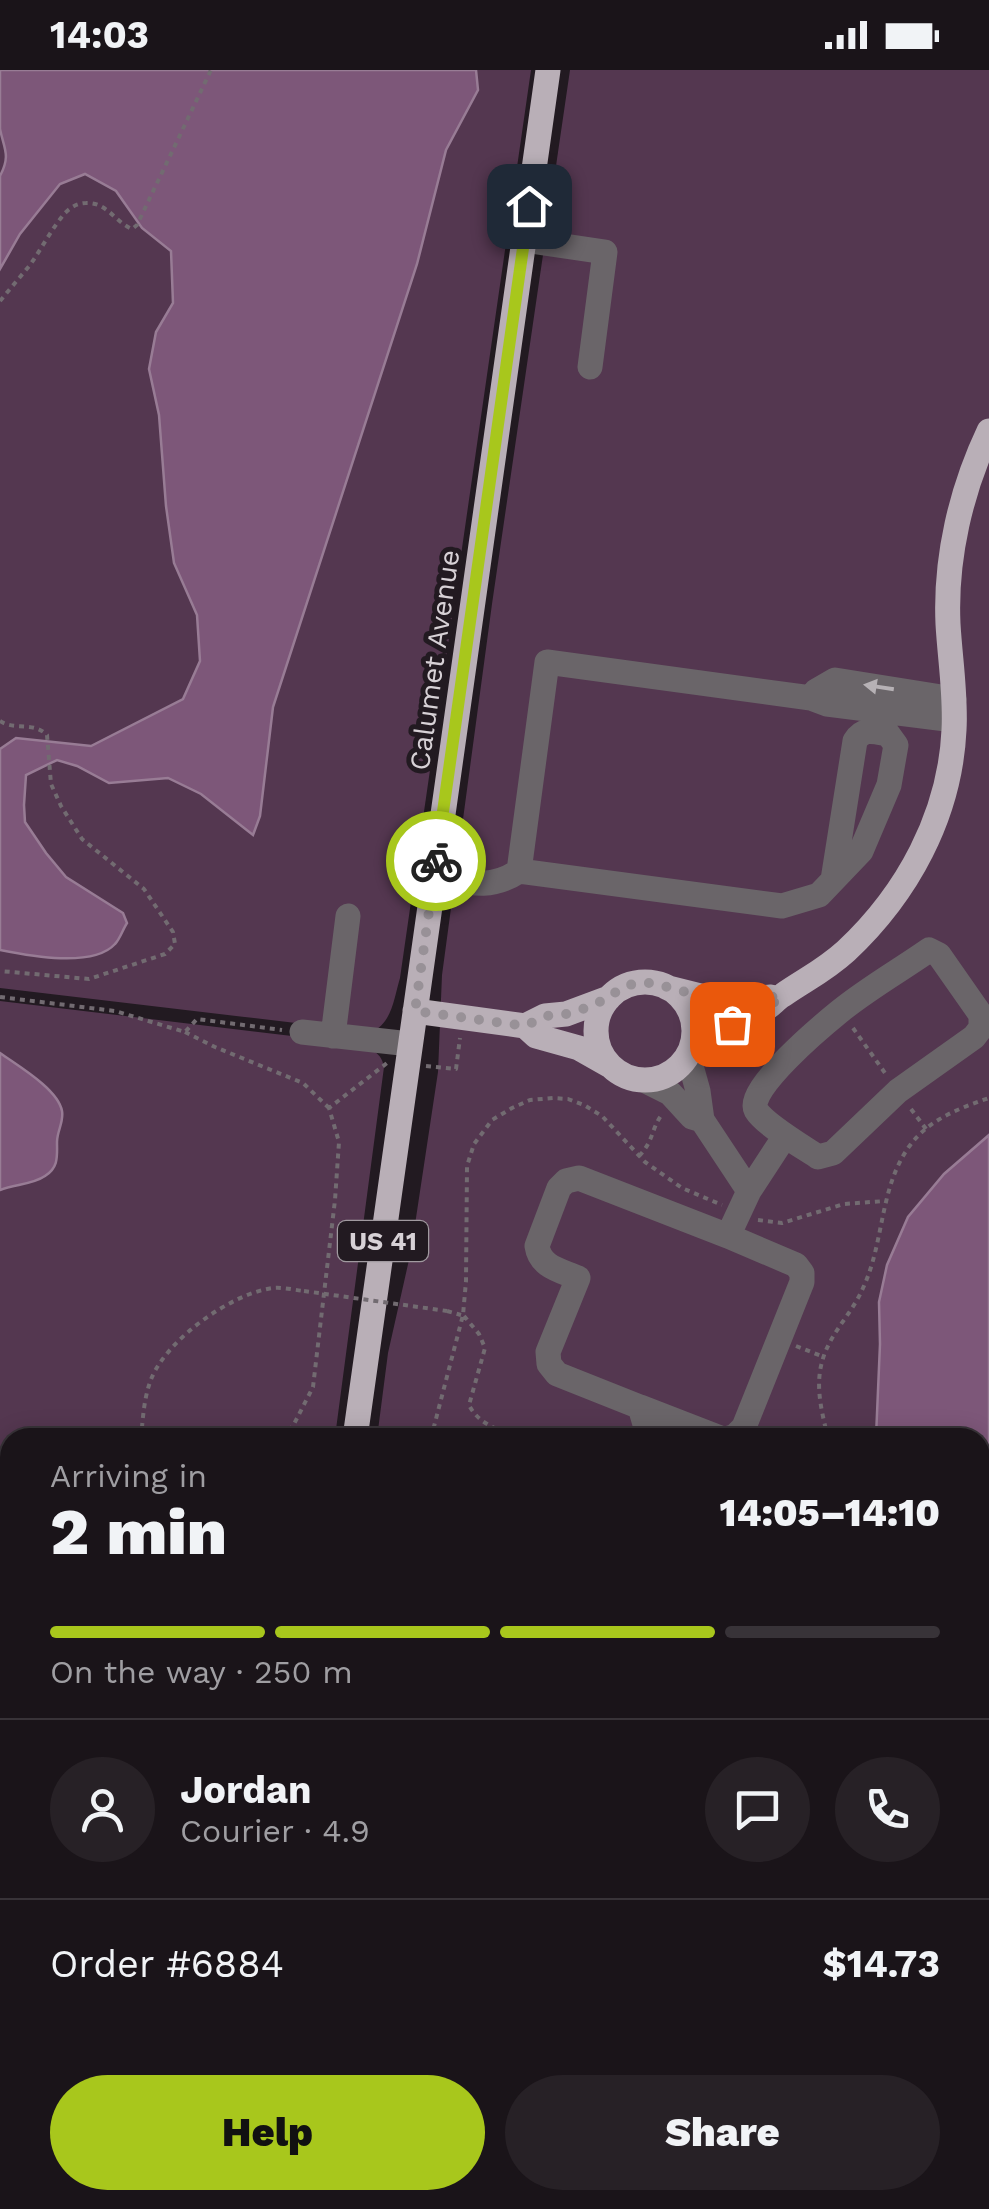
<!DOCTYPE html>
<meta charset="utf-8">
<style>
body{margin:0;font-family:"Work Sans",sans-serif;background:#272126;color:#f1f3f6;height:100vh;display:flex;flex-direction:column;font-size:38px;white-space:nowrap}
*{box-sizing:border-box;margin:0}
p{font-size:32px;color:#9f9ea2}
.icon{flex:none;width:55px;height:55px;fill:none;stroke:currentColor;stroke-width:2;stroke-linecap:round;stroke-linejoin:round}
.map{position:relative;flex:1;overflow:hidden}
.sheet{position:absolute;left:0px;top:1358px;width:990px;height:782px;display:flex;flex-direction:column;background:#1a1419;border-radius:30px 30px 0 0;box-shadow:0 5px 25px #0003,0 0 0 2px #383338}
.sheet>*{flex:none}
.pin{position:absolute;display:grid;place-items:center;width:85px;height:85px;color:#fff;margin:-42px;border-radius:20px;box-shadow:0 5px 15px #0006}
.courier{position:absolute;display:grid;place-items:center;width:100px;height:100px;margin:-50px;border:8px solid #a8c71c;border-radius:50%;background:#fff;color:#222;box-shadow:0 2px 12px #0007}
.head em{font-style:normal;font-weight:800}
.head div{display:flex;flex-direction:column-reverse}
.head{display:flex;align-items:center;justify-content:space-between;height:170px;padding:0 50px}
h1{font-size:65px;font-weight:800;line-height:75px}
.bar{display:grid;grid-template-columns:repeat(4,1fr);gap:15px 10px;align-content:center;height:120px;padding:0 50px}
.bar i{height:12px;border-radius:8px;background:#383338}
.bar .current{background:#a8c71c}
.bar p{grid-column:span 4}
.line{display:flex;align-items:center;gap:25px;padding:0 50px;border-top:2px solid #383338}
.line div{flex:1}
.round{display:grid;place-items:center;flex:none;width:105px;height:105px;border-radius:52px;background:#272126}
.cta{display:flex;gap:20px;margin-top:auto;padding:20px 50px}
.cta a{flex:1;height:115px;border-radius:60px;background:#a8c71c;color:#111;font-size:40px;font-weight:800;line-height:115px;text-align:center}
.cta a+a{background:#272126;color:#f1f3f6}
.status{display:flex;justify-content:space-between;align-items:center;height:70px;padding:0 50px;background:#1a1419;direction:ltr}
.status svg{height:28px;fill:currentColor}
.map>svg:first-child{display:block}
.green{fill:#543750}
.water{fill:#7d5779;stroke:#987c95;stroke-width:2.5}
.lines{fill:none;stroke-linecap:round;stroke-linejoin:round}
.path{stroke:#726b71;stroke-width:4;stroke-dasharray:5 5;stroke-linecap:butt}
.minor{stroke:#6a6569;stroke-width:25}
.major{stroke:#b9afb7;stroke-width:25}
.path-bridge{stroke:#726b71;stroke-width:4;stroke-dasharray:5 5;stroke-linecap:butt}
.oneway{fill:#b6b1b5}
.done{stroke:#989197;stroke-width:10;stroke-dasharray:0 18}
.route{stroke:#a8c71c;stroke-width:12}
.labels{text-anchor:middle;stroke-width:10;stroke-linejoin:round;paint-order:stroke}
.shield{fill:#221a21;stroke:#a19aa0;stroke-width:2.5}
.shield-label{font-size:25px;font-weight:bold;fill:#d7d1d6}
.street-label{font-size:28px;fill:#d7d1d6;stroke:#221a21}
</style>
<div class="status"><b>14:03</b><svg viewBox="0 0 49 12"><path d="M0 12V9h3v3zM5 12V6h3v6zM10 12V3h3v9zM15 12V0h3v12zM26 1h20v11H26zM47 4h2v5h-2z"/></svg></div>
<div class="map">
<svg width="989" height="2139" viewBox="0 0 989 2139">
<rect width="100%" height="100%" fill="#221a21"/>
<path class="green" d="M0,0H531L400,908C394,928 392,954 371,962L0,918Z
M570,0H989V1065L944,1104L879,1232L880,1274L876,1367L377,1368L388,1283L411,1181L438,1002L442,905L492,534Z
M0,931L351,973C366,978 381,979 384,997L335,1367L10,1368V1724L0,1723Z"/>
<path class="water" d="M0,0H476L478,20L446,80L417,194L273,637L260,746L253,765L201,724L168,708L109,713L77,696L57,690L26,705L24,735L25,752L46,783L66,807L123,843L127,853C123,859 120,869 115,874C93,898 30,886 0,880V679L16,668L91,676L183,629L200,591L197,545L174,493L166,436L159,345L149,299L156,262L173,233L171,181L142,158L116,121L85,104L60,114L20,164L0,199V106C11,85 4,79 0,59C0,40 0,19 0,0Z
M0,983C18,996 58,1019 62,1041C64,1052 57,1061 57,1072C57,1086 59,1097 45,1106C32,1115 14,1114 0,1120Z
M989,1065V2139H326L329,2130H980V1368L876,1367L880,1274L879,1232L887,1195L908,1147L944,1104Z"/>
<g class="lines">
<path class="path" d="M0,231C10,219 20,207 30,195C42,178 52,158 65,143C71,137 78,133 86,133C107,132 115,152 132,159L137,155L211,0
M0,651C15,661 33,651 47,665L51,714L61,736L82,769L144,819L173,862L175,874L165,884L89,909L0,901
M0,927L115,941L185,962L197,949L282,960
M853,958L885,1003
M185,962L215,977L303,1013L329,1038
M426,996L456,999L460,968
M911,1039L926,1059
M639,1086C654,1071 651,1058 663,1043
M758,1150L782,1153L844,1134L885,1131
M447,1241L461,1245
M464,1246L479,1264L485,1278L469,1335C479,1355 500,1360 519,1368
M796,1276L824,1287
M864,1363L908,1364
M141,1368C143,1347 144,1326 152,1307C169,1268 232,1223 273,1218C283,1217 294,1220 304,1221
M282,1368L293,1356L313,1317L335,1130L339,1072L329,1038L387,993
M431,1368L463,1245L466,1211L467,1096L474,1074L492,1050L512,1038L530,1030L553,1028L568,1029L584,1035L602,1046L645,1092L682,1118L722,1135
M828,1368C822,1343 815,1317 822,1292C829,1264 852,1244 863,1218C885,1171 879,1116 911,1074C930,1049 960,1038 989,1028
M0,1654L10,1643
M307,2139L308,2130"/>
<path class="minor" d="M524,170L605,182L590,297
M811,628L816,621L835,610L954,629
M519,801L782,836L819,825L861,781L889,715L896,675L888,664C875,662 863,657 855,671L833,810
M434,806C467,812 489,821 519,801L547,592L811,628L827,634L954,650
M929,880L939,885L981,945V958L974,967L898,1021L833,1083L818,1087C803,1077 764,1054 756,1040C745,1020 823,955 839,942C867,919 899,901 929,880Z
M302,962L410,974
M333,966L348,846
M688,985L698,1021L702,1050
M646,1011L670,1023L692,1047L702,1050L749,1121L728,1166L579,1108L566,1111L559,1118L537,1176C540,1197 560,1200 578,1208L548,1282L549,1294L557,1304L640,1337L649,1368
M749,1121L785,1066
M728,1166L796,1195L802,1203V1212L744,1357L735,1366L729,1368
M640,1337L720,1368
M0,1960L10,1900"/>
<path class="major" d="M596 961a49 49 0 1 1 98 0a49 49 0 1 1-98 0Z
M668,918L720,931L771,927
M415,941L525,956L536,966L579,978L609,995
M525,956L545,946L566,944L609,928
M691,979C715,963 740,952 765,939C772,935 776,929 783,925C806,909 824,901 846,881C907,824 950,746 954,660C956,625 950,589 948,554C945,488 961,420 989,361
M355,1368L548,0
M246,2139L247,2130"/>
<path class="path-bridge" d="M304,1221L447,1241"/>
</g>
<defs><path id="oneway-solid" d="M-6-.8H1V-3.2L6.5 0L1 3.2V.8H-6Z" transform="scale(2.5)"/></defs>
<use class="oneway" href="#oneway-solid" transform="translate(879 617) rotate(-171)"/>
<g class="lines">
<path class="done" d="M436,791L415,941L525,956L546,946L566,944L586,938L608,928L621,918L636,913H652L720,931L781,926L769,937L732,954"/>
<path class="route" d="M436,791L529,136"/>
</g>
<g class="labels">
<rect class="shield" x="338" y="1151" width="90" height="40" rx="8"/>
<g class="shield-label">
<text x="383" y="1180">US 41</text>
</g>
<g class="street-label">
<text transform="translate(434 590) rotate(-82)" y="10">Calumet Avenue</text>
</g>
</g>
</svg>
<div class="pin" style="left:732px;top:954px;background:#ea580c"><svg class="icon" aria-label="bag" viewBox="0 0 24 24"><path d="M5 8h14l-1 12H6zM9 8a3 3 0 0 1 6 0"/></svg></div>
<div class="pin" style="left:529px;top:136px;background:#1f2937"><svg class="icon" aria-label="home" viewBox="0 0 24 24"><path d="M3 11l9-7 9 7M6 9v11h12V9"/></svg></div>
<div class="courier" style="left:436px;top:791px"><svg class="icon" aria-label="bike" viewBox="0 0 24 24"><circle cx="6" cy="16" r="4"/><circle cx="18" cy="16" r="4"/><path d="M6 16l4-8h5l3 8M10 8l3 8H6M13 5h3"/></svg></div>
<section class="sheet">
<div class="head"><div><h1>2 min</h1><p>Arriving in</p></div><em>14:05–14:10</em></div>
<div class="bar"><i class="current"></i><i class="current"></i><i class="current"></i><i></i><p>On the way · 250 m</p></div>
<div class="line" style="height:180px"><a class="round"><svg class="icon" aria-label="person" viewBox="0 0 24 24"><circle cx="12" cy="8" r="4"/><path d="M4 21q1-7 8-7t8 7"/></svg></a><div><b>Jordan</b><p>Courier · 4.9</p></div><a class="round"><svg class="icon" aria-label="chat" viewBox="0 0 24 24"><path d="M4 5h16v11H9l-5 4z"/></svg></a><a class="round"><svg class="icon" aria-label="phone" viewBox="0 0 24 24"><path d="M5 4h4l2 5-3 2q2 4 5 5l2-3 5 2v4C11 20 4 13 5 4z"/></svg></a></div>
<div class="line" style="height:130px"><div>Order #6884</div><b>$14.73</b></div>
<div class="cta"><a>Help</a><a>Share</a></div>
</section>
</div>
